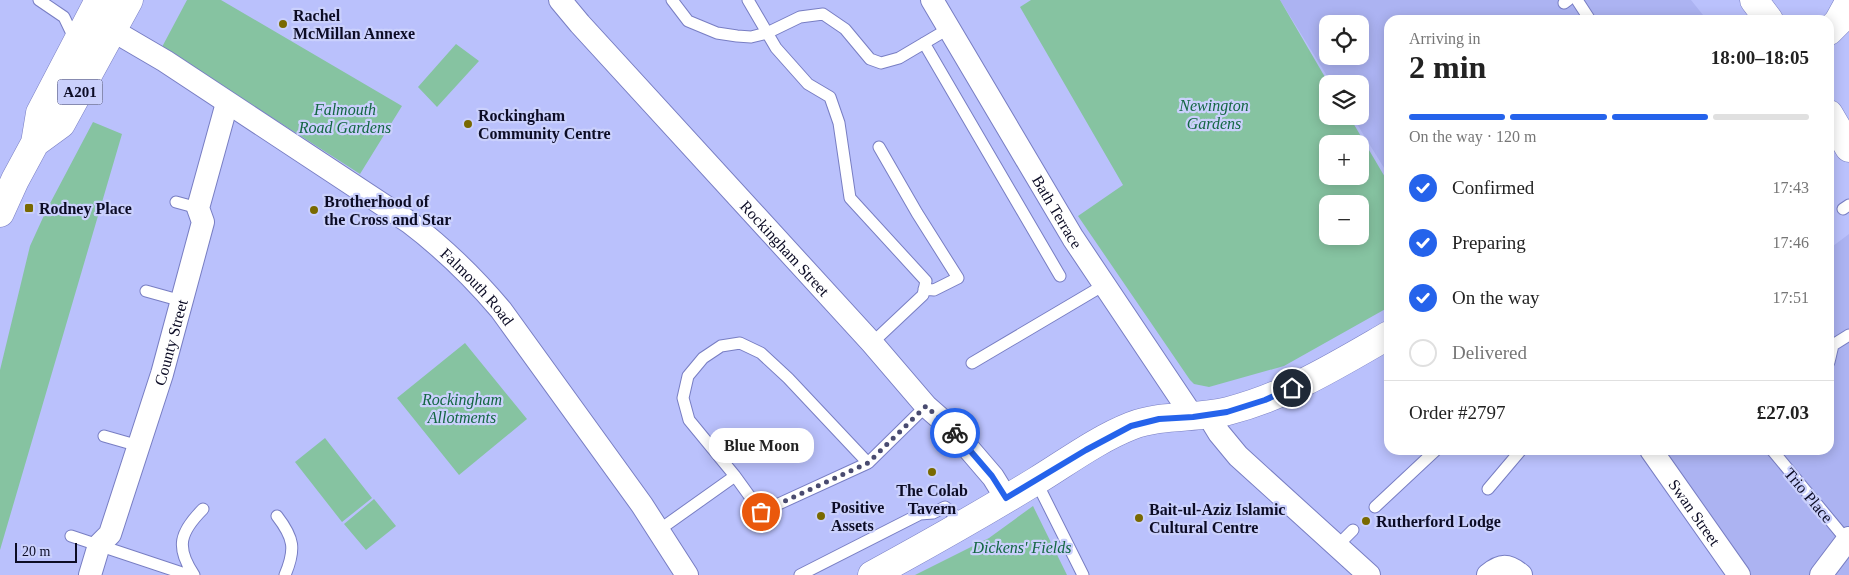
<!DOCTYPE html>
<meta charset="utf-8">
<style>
body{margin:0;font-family:"Times New Roman",serif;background:#f6f6f6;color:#222;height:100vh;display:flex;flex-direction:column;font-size:19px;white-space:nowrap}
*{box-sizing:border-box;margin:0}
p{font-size:16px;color:#767676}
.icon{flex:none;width:28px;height:28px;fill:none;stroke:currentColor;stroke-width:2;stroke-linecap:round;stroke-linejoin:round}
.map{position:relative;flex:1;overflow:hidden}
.sheet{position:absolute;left:1384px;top:15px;width:450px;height:440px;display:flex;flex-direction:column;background:#fff;border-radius:15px;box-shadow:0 2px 12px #0003}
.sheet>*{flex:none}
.tools{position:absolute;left:1319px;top:15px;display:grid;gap:10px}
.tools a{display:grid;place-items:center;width:50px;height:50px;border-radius:10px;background:#fff;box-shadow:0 2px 12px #0003;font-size:25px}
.scale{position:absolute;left:15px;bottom:12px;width:62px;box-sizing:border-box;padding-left:5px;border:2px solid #0c0c25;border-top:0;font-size:14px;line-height:18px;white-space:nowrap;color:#0c0c25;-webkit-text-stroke:4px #cad0fc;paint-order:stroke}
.pin{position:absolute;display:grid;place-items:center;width:42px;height:42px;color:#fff;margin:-21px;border:2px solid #fff;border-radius:50%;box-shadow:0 1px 5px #0007}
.courier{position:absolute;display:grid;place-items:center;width:50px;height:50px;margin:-25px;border:4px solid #2563eb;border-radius:50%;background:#fff;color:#222;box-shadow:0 1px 6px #0007}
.bubble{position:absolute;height:35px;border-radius:15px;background:#fff;box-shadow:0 2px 12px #0003;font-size:16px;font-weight:700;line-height:35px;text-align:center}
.head em{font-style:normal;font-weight:700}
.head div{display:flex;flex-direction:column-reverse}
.head{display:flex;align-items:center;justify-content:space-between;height:85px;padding:0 25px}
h1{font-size:32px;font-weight:700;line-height:38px}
.bar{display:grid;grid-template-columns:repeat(4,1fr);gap:8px 5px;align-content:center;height:60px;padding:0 25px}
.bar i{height:6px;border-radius:4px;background:#e0e0e0}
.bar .active{background:#2563eb}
.bar p{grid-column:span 4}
.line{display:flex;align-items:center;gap:12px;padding:0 25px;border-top:1px solid #e0e0e0}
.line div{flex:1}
ol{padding:0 25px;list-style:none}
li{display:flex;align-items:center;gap:15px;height:55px}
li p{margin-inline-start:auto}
li .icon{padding:5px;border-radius:50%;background:#2563eb;color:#fff;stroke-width:4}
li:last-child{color:#767676}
li i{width:28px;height:28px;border:2px solid #e0e0e0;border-radius:50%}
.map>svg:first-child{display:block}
.built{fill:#acb3f2;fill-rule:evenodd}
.green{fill:#86c3a1;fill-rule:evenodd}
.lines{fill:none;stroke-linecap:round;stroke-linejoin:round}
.lane-casing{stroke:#787ec3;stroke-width:13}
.street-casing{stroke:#787ec3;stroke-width:24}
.secondary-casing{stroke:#787ec3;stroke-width:29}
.primary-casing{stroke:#787ec3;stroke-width:29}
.highway-casing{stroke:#787ec3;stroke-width:29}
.lane{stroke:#fff;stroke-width:11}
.street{stroke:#fff;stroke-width:22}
.secondary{stroke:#fff;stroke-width:28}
.primary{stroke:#fff;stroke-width:28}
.highway{stroke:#fff;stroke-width:28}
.done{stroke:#494b70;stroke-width:5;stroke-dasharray:0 9}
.route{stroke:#2563eb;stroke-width:6}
.poi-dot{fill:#796900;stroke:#cad0fc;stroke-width:2}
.labels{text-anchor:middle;stroke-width:4.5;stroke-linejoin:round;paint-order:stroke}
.shield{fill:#cad0fc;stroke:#454766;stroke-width:1}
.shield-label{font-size:15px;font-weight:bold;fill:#0c0c25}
.poi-label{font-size:16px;font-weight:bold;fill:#0c0c25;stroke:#cad0fc;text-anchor:start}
.park-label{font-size:16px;font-style:italic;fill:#136642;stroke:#cad0fc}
.street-label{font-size:16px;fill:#0c0c25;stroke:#cad0fc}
</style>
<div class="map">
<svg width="1849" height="575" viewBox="0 0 1849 575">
<rect width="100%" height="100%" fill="#bac1fc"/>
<path class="built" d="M1280,0H1691L1707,20H1389V176L1352,116H1360V84H1332ZM1328,24H1360V56H1328Z
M1849,234V575H1749L1665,450H1829V249Z"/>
<path class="green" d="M187,0H221L402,106L360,174L162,47Z
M1031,0H1280L1329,84H1328V116H1349L1389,184V307L1284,366L1209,387L1194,384L1190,380L1078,216L1123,185L1020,7ZM1328,144H1360V176H1328ZM1328,204H1360V236H1328Z
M456,44L479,61L437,107L418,87Z
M93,122L122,134L0,550V370L30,246L46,211Z
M465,343L527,419L459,475L397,398Z
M325,438L372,498L342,522L295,462Z
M374,499L396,526L366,550L344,524Z
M1033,506L1067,575H915L989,538Z"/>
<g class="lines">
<g class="lane-casing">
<path id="lane" d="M39,0L64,17L75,40
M672,0L688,21L717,33L737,36L751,37L767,33L800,17L823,14L845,29L870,59L881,63L899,58L948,29
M748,0L776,48L808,84L830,97L839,123L850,198L926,281L923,295L872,343
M1577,0L1590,20
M1564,3L1568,0
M924,43L1060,276
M879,147L917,213L958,278L934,290L924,289
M176,202L198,208
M1843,209L1849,205
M146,291L182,301
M1829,362L1833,345L1849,335
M972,363L1104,285
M104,436L139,446
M1772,450L1849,543
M735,476L689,420L683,398L688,376L703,358L721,346L740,343L761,353L788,378L868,463L926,406
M1036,481L1083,575
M1488,489L1521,450
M1375,507L1436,450
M277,516C294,538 296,549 285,575
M659,530L735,476L761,512L868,463
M71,536L188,575
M1337,546L1353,530
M194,575C175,547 180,532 203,509
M800,575L920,514L933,513L945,507L964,523"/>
</g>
<g class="street-casing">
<g id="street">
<path id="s1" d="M560,0L580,24L872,343L926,406L951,428L993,477L1006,498"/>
<path id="s2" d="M932,0L1073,238L1193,417"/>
<path id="s3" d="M112,30L165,61L409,222C442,247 474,278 501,310L642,505L687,575"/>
<path d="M1208,415L1219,433L1238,456L1369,575"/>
<path id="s4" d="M1651,450L1739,575"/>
<path id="s5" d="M90,575L99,545L110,534L162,374L203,222L198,208L227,103"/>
<path d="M1488,575C1501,564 1508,564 1521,575"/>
<path d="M1821,575L1849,538"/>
</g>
</g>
<g class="secondary-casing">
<path id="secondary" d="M872,575C927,545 982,514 1036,481C1067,462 1098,439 1131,426C1162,414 1197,419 1228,411C1287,396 1337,365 1389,335"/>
</g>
<g class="primary-casing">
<path id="primary" d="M1754,0L1769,20
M1829,31L1838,22L1849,2
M1829,114L1849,148"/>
</g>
<g class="highway-casing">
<path id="highway" d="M35,143L61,124L129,0
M0,213L15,180L35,143L40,113L99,0"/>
</g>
<use href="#lane" class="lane"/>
<use href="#street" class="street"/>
<use href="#secondary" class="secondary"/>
<use href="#primary" class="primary"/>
<use href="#highway" class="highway"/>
</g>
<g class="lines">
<path class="done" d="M761,512L868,463L926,406L955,433"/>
<path class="route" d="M955,433L992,476L1006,498L1086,450L1131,426L1159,419L1193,417L1227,412L1265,400L1292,388"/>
</g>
<g class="poi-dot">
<circle cx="283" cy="24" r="5"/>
<circle cx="468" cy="124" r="5"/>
<rect x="24" y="203" width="10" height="10" rx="2.5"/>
<circle cx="314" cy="210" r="5"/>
<circle cx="932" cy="472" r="5"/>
<circle cx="821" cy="516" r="5"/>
<circle cx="1139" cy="518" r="5"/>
<circle cx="1366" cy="521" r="5"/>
</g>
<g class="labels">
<rect class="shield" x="57.5" y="79.5" width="45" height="25" rx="4"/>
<g class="shield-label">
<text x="80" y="97">A201</text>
</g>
<g class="poi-label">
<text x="293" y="21">Rachel<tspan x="293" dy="18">McMillan Annexe</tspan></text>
<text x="478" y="121">Rockingham<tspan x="478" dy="18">Community Centre</tspan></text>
<text x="324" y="207">Brotherhood of<tspan x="324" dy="18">the Cross and Star</tspan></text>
<text x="39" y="214">Rodney Place</text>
<text x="932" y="496" text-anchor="middle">The Colab<tspan x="932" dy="18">Tavern</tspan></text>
<text x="831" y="513">Positive<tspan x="831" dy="18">Assets</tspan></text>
<text x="1149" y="515">Bait-ul-Aziz Islamic<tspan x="1149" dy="18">Cultural Centre</tspan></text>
<text x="1376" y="527">Rutherford Lodge</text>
</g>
<g class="park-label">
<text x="1214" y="111">Newington<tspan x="1214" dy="18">Gardens</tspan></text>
<text x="345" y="115">Falmouth<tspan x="345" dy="18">Road Gardens</tspan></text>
<text x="462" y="405">Rockingham<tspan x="462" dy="18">Allotments</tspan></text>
<text x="1022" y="553">Dickens' Fields</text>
</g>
<g class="street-label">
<text dy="6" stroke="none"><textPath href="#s2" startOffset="246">Bath Terrace</textPath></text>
<text dy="6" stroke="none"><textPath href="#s1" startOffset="335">Rockingham Street</textPath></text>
<text dy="6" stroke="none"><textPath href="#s3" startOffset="448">Falmouth Road</textPath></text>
<text dy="6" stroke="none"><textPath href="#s5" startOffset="248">County Street</textPath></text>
<text transform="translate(1809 495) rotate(50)" y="6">Trio Place</text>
<text dy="6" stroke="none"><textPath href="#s4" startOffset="76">Swan Street</textPath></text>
</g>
</g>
</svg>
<div class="tools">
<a><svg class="icon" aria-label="locate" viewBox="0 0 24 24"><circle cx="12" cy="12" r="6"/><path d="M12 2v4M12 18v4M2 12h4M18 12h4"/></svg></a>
<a><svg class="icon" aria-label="layers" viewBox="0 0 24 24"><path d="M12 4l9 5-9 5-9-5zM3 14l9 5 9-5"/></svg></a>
<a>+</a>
<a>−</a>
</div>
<div class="scale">20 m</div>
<div class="pin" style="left:761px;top:512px;background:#ea580c"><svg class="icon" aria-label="bag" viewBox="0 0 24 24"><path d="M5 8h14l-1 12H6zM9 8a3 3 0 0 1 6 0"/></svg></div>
<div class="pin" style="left:1292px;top:388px;background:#1f2937"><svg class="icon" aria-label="home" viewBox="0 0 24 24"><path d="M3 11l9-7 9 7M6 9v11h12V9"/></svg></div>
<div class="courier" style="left:955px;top:433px"><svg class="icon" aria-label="bike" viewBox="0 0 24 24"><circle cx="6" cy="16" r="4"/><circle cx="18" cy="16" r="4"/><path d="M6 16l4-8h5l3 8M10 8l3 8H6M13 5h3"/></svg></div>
<div class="bubble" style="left:709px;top:428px;width:105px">Blue Moon</div>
<section class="sheet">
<div class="head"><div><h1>2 min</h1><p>Arriving in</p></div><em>18:00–18:05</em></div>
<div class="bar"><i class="active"></i><i class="active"></i><i class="active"></i><i></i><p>On the way · 120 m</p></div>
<ol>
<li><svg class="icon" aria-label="check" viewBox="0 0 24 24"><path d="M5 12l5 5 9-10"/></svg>Confirmed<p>17:43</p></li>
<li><svg class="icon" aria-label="check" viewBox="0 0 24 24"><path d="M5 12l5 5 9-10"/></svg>Preparing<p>17:46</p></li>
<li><svg class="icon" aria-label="check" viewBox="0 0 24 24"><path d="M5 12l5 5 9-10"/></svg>On the way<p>17:51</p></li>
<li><i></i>Delivered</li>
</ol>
<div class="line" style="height:65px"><div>Order #2797</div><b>£27.03</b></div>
</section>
</div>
